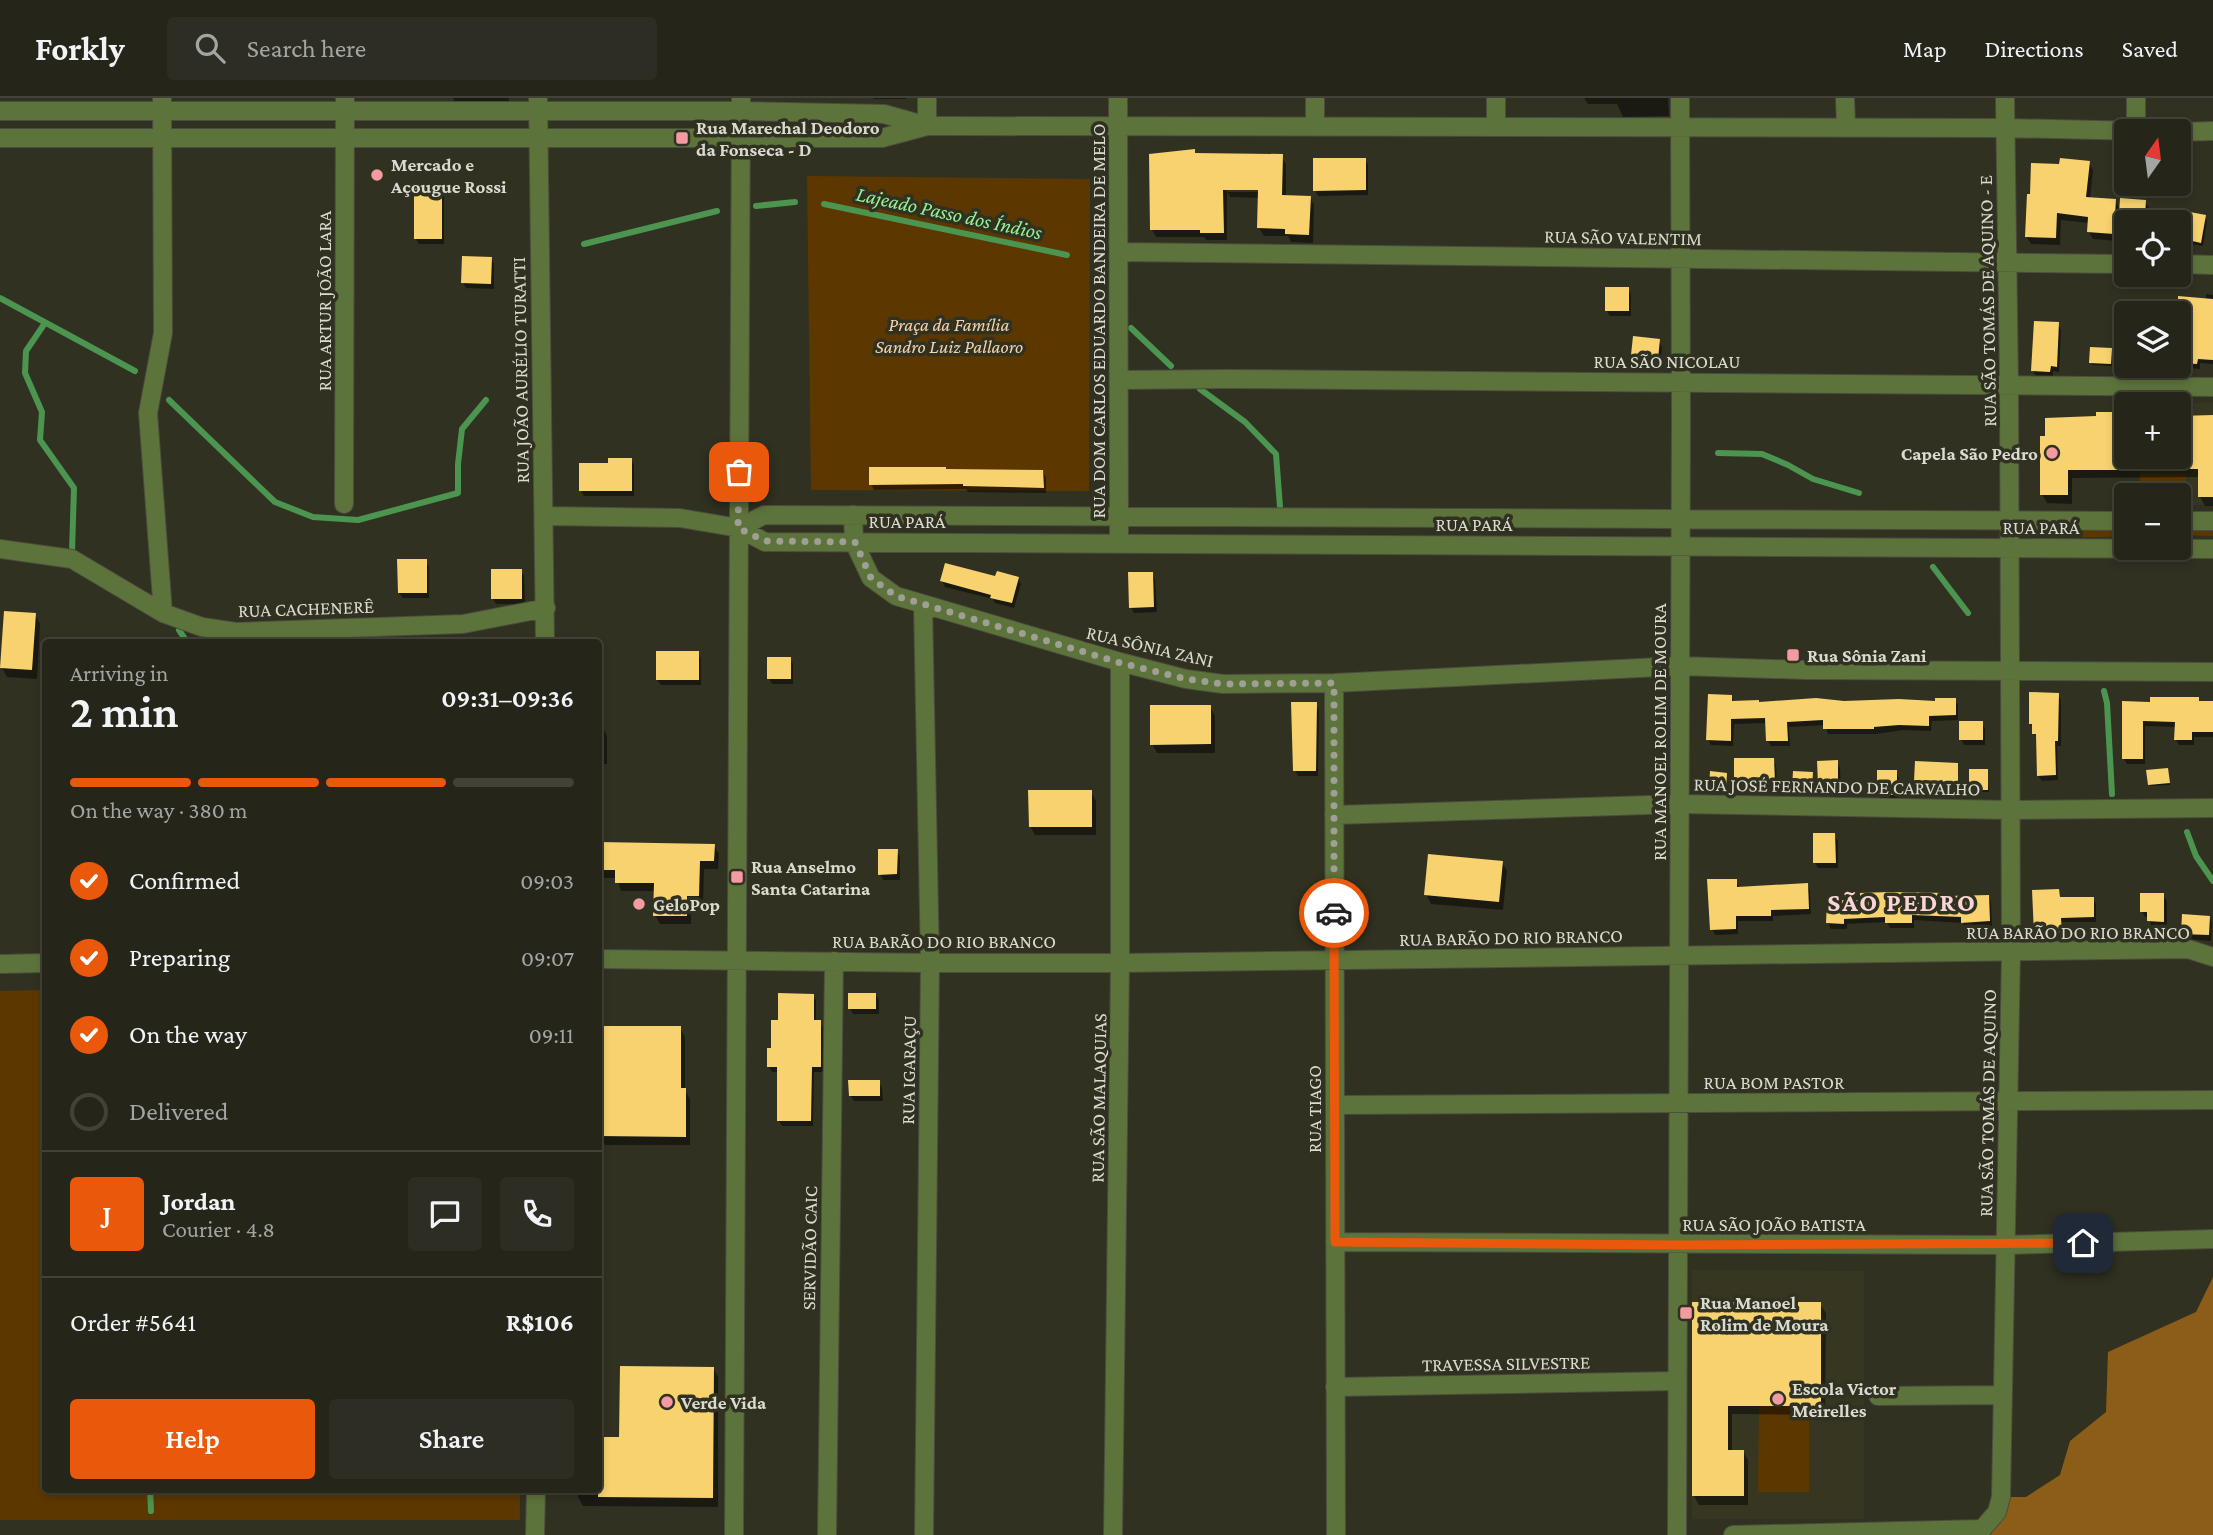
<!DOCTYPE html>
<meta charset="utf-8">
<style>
body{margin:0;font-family:"Crimson Pro",serif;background:#2d2d23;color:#f1f3f6;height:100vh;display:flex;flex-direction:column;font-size:26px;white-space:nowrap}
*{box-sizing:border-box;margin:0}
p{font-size:23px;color:#a3a5a2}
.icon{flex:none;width:38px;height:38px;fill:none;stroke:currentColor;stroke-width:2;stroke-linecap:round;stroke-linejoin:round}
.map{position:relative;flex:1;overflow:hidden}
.sheet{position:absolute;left:42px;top:541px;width:560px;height:854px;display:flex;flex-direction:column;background:#25251a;border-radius:7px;box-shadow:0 4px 10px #0003,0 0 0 2px #424239}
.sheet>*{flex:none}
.needle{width:46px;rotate:14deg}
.buttons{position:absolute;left:2114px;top:21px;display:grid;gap:14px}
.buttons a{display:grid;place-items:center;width:77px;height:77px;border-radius:7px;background:#25251a;box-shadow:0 4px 10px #0003,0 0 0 2px #424239;font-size:35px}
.pin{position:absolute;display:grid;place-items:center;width:60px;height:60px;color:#fff;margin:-30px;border-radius:14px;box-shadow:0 4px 10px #0006}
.courier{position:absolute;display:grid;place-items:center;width:70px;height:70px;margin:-35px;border:5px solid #ea580c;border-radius:50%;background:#fff;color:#222;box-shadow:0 2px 9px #0007}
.overview em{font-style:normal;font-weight:600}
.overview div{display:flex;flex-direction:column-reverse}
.overview{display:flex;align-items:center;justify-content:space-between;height:119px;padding:0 28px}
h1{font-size:46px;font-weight:600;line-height:52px}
.bar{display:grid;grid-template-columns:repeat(4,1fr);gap:10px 7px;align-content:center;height:84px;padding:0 28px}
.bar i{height:9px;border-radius:5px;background:#424239}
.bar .selected{background:#ea580c}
.bar p{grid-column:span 4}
.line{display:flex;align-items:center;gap:18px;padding:0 28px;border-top:2px solid #424239}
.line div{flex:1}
.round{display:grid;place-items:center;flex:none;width:74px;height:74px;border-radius:7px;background:#2d2d23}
ol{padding:0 28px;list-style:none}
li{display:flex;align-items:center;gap:21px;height:77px}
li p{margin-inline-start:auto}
li .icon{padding:7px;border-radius:50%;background:#ea580c;color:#fff;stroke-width:4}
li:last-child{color:#a3a5a2}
li i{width:38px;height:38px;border:4px solid #424239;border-radius:50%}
.primary-button{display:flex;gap:14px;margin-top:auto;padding:14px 28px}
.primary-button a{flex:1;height:80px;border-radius:7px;background:#ea580c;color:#fff;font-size:28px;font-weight:600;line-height:80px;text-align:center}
.primary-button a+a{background:#2d2d23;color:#f1f3f6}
header{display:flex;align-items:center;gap:42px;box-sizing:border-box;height:98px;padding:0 35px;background:#25251a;border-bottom:2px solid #424239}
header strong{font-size:33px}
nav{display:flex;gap:38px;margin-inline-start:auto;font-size:24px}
.search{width:490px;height:63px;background:#2d2d23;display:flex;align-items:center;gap:18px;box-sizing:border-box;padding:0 24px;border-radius:7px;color:#a3a5a2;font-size:26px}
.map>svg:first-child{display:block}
.built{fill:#373721}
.green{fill:#5c3800}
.forest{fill:#8c5d18}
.shadow{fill:#0007;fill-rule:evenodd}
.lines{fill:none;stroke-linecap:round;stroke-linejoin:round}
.stream{stroke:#4b9550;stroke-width:6}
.building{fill:#f7d26e}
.minor-casing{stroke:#4c4c3e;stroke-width:20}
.minor{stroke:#5d733c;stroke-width:18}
.done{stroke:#9f9f93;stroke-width:7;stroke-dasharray:0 12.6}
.route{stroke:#ea580c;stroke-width:9}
.poi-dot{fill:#f49aa1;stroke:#313122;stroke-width:2.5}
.labels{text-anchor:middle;stroke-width:7;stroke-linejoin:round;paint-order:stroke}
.poi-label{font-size:19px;font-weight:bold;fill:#dadad0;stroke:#313122;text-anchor:start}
.street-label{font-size:19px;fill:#dadad0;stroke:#313122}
.park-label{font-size:19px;font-style:italic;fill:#f5d4ad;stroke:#313122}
.water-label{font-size:21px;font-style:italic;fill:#92f497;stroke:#313122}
.district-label{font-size:26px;font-weight:bold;letter-spacing:2px;fill:#f8d5d6;stroke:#313122}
</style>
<header>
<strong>Forkly</strong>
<div class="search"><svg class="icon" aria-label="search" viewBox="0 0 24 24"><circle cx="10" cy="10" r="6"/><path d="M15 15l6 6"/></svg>Search here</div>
<nav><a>Map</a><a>Directions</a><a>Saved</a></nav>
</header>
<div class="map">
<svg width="2213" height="1437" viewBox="0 0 2213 1437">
<rect width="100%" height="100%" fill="#313122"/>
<path class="built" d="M2213,305V407H2179V397H2140V359H2179V306H2140Z
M1692,1172L1864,1173V1421H1692Z"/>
<path class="green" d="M807,78L1090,81L1089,393L811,392Z
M2140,376H2186V399L2140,397Z
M2213,431V438L2179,437V432Z
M2055,432H2126V439H2036L2033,434Z
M45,892L46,1391H520V1422H0V893Z
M1759,1308H1809V1394H1758Z"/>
<path class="forest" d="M2213,1179V1437H1978L2001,1399H2026L2060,1377L2070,1343L2106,1314L2108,1254L2196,1214Z"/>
<path class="shadow" d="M453,0H509L508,9L455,4Z
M873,0H906V1H874Z
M1584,0H1668L1669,18L1623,19L1617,6H1588Z
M1281,58L1286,66V99H1310L1314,107L1313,145L1291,144L1288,138H1264L1259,130L1260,100L1230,99L1227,93V142H1206L1204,139H1156L1152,132L1198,60ZM1227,90H1267V94H1227Z
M1365,62L1368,67V97L1318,98L1315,92Z
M2089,65L2093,72L2090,101L2115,103L2121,113L2145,104L2149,109L2148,123L2124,121L2119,113L2118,143L2093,141L2089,134V125L2061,122L2060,147L2031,146L2027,139L2061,68Z
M441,87L444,93V146H419L415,140Z
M2180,114L2205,119L2207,123L2203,148L2179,144Z
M491,160L494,166V191L466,190L463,184Z
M1628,191L1631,196V218H1610L1606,212Z
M2206,196L2213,197V266L2200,265V271L2180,269L2179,200L2206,202Z
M2058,226L2061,232L2059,274L2053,273V279L2036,278L2033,273Z
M1659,243L1662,249L1661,266L1636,263L1633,257Z
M2124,249L2126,250V264L2123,262Z
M2111,251L2112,268L2092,267L2091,265Z
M2117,316L2120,321H2126V359H2179V324H2200L2213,319V408H2205L2200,399V379L2072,380V406L2047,405L2042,396L2098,320Z
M631,362L634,367V398H584L581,393L610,367Z
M946,373L1042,374L1046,379V395L968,394L966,391L874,392L871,386Z
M426,463L429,469V500H403L399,495Z
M521,473L524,478L525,506H496L493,501Z
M1152,475L1155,481L1157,514L1134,515L1131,509Z
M997,480L1018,481L1021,486L1014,510L995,505L993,501L945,489L942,483Z
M35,517L40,526L37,581L7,579L2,570Z
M698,555L701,561V587H661L657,582Z
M790,561L793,566V586H772L769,580Z
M2058,596L2061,602V648H2057L2058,682L2042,683L2038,677L2037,641L2031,626Z
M1731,599L1734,604L1760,606L1937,605L1955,602L1958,607V622L1932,623L1931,633L1903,632L1876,636H1828L1825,627L1789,629L1790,648H1771L1768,643L1767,625L1734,626L1733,648L1711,647L1708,641Z
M2198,601L2200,605H2213V639H2194V647H2179L2176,642V629L2145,628V666H2127L2124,661L2123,605L2152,606Z
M1316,606L1319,612L1318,678H1298L1295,672Z
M1210,609L1215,618V655H1157L1152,646Z
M1982,625L1985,631V647H1964L1961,641Z
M598,632H604L607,638V666H598Z
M1773,662L1776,667L1777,689H1739L1736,684Z
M1837,664L1840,670L1841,691H1823L1820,686Z
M1957,667L1958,686L1917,685L1916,683Z
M2167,672L2170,687L2151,688L2150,686Z
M1987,673L1989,694H1972L1971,692Z
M1879,674H1896L1899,680L1900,703H1882L1879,697Z
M1726,676V693L1712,692L1710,690Z
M1812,676L1813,693L1795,692L1794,690Z
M1091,694L1096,703V737H1035L1030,728Z
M1834,737L1838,743V770H1818L1815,765Z
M598,746L714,748L719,756L718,771H704L703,806H691V826H660L655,817V793H621L617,780H598Z
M897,753L900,759V782H883L880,776Z
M1502,764L1507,773L1503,812L1431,806L1426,796Z
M1736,782L1739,790L1807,787L1810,792L1811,816L1773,818V823H1738V836L1715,837L1712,831Z
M2058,793L2061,801H2093L2096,806V824H2062L2063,839L2039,841L2036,836Z
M2163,797L2167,803V829H2152L2148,819H2145L2142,813Z
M1988,798L1991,804L1992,828L1966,830L1963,825L1914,822V830H1890L1887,824L1847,826V831H1831L1828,825L1862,804Z
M2209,819L2212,825L2211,843L2186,841L2183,835Z
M875,896L879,902V916H853L850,911Z
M813,897L816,903V924H820L823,929V974H814L813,1028H782L779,1023V974H772L769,969L779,924Z
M680,930L685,939V993L690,1001V1047H605L600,1038Z
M879,984L882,990L883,1003H854L850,997Z
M1694,1206H1820L1826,1215L1825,1317L1732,1316V1353H1743L1748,1362V1407H1699L1694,1398Z
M713,1270L718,1279V1409L583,1408L578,1399V1391H598L621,1341Z"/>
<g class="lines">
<path class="stream" d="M824,106L1067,157
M756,108L795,104
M584,146L717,113
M0,200L135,273
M45,225L26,253L25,275L42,314L40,342L74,390L72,454
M1131,230L1171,268
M1200,291L1245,324L1276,356L1280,409
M169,302L275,404L313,419L358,422L458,395V366L462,331L486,302
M1718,355L1762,356L1788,367L1813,381L1859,395
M1933,469L1968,515
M179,532L187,544
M2104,593L2107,605L2112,696
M2187,734L2196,758L2213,783
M150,1391L151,1413"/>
</g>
<path class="building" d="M1195,51V55L1283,56L1282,97L1311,98L1309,137L1285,136V131L1257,130L1258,92H1223L1224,135H1200V132H1150L1149,56Z
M1313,60H1366V92L1313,93Z
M2060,60L2090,63L2086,99L2116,101L2114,136L2087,134L2088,119L2057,115L2056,140L2025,139L2027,96H2030L2031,65L2059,66Z
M414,86H442V141H414Z
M2120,100L2146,102L2145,118L2119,116Z
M2179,112L2206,117L2201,145L2179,140Z
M462,158L492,159L491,186L461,185Z
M1605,189H1629V213H1605Z
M2178,198L2213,201V262L2198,261L2197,266L2179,265Z
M2034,223L2059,224L2057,269L2051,268L2050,274L2031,273Z
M1633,238L1660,241L1658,261L1631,257Z
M2090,249L2112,250L2111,266L2089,265Z
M2096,314H2118V320H2126V372H2068V397H2040V338H2045V320L2096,318Z
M2213,317V399H2198V371H2179V318Z
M608,360H632V393H579V365H608Z
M869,369H946V371L1043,372L1044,390L963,388V386L869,387Z
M397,461H427V495H398Z
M945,465L995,478L997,473L1019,479L1012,505L990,500L991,497L940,483Z
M491,471H522V501H491Z
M1128,474H1153L1154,509L1129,510Z
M4,513L36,515L32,572L0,570Z
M656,553H699V582H656Z
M767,559H791V581H767Z
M2029,594L2059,595L2058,643H2055L2056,677L2037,678L2036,636H2032V626H2029Z
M1708,596L1732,597V603L1759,602V604L1816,600L1844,603L1899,601L1935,603V600H1956V617L1929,618V628L1899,627L1874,629V631H1823V622L1787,624L1788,643H1766L1765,620L1731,621V643L1706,642Z
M2150,599H2199V603H2213V634H2192V642H2174L2175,624L2143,623V661H2122V603L2150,604Z
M1291,604H1317L1316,673H1293Z
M1150,607H1211V646L1150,647Z
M1959,623H1983V642H1959Z
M1734,660H1774L1775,684H1734Z
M1838,662V686H1818L1817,663Z
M1915,663L1958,665V685L1914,683Z
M2168,670L2170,685L2148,687L2146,672Z
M1969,671H1988V692H1969Z
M1877,672H1897V697H1877Z
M1710,673L1727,675L1726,692L1709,690Z
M1793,673L1813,674L1812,691L1792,690Z
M1028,692H1092V729H1029Z
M1813,735H1835L1836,765H1813Z
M598,744L715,746L714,763H700L699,798H687V818H653L654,785H615V772H598Z
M878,751H898L897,776L878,777Z
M1428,756L1503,763L1499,804L1424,797Z
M1707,781H1737V789L1808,785L1809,811L1771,812V818H1736V831L1710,832Z
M2059,791L2060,799H2094V819L2061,820L2062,835L2034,836L2032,792Z
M1888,794L1947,795V798L1989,797L1990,823L1961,825V819L1912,817V825H1885V819L1844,821V826L1826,825L1827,802H1860V795Z
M2140,795H2164V824L2147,823V814H2140Z
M2182,816L2210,818L2209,837L2181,836Z
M778,895L814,896V922H821V969H812L811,1023H777V969H767V950H771V922H778Z
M848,895H876V911H848Z
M598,928H681V990H686V1039L598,1038Z
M848,982H880V998H849Z
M1692,1204H1821V1308H1728V1352H1744V1398H1692Z
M620,1268L714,1269L713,1400L598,1399V1339H619Z"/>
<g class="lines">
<g class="minor-casing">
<path id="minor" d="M162,0L163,235L148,315L163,515
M538,0L545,544
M1118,0L1119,445
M1315,0V29
M1845,0L1846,29
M2136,0V33
M0,13H741L884,16L927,28
M927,28V0
M1496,29V0
M2179,34L2213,33
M0,40H882L927,28H951L2006,30L2140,33
M1119,154L2126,166
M2179,166L2213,167
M1120,282L1227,281L2213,289
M344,406L345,0
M853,417L854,444L871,480L896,498L1120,564L1186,581L1223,586L1334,585L1680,568L1806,572L2213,574
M544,418L680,420L739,430L765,444L2213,451
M2179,423H2213
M739,430L764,417L2126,423
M0,451L72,461L163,515L202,529L236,534L463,526L546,510
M923,507L930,865L924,1437
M1334,585L1336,1437
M1334,717L1680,706L2010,712L2213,710
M598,861L930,865H1120L2188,851L2213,859
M0,866L46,865
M1335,1007L2213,1002
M1335,1144L2005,1147L2213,1141
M1335,1289L1677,1283
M1878,1298L2001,1297
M535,1437L536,1391
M734,1437L741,0
M827,1437L834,863
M1113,1437L1120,865V564
M1677,1437L1681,324L1680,0
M1733,1437L1982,1431
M1977,1437L1997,1414L2001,1399L2011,854L2009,287L2005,0"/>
</g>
<use href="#minor" class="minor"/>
</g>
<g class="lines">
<path class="done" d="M739,374L738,430L765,443L855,444L871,480L896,498L1121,565L1186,581L1223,586L1334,585V815"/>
<path class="route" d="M1334,815L1335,1144L1678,1147L2083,1145"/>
</g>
<g class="poi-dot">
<rect x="675" y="33" width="14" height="14" rx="3.5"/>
<circle cx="377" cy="77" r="7"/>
<circle cx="2052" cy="355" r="7"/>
<rect x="1786" y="550" width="14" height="14" rx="3.5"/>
<rect x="730" y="772" width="14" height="14" rx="3.5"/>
<circle cx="639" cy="806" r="7"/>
<rect x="1679" y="1208" width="14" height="14" rx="3.5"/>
<circle cx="1778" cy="1301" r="7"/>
<circle cx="667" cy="1304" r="7"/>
</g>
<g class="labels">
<g class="poi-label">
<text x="696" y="36">Rua Marechal Deodoro<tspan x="696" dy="22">da Fonseca - D</tspan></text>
<text x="391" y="73">Mercado e<tspan x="391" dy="22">Açougue Rossi</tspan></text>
<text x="2038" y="362" text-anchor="end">Capela São Pedro</text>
<text x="1807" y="564">Rua Sônia Zani</text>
<text x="751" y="775">Rua Anselmo<tspan x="751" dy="22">Santa Catarina</tspan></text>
<text x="653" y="813">GeloPop</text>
<text x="1700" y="1211">Rua Manoel<tspan x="1700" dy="22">Rolim de Moura</tspan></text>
<text x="1792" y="1297">Escola Victor<tspan x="1792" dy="22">Meirelles</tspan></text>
<text x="681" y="1311">Verde Vida</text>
</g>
<g class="street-label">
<text transform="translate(1623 139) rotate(1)" y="7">RUA SÃO VALENTIM</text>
<text transform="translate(324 203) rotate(-90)" y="7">RUA ARTUR JOÃO LARA</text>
<text transform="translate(1987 203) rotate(-91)" y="7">RUA SÃO TOMÁS DE AQUINO - E</text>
<text transform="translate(1098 223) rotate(-90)" y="7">RUA DOM CARLOS EDUARDO BANDEIRA DE MELO</text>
<text x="1667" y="270">RUA SÃO NICOLAU</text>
<text transform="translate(520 272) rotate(-91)" y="7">RUA JOÃO AURÉLIO TURATTI</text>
<text x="907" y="430">RUA PARÁ</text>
<text x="1474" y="433">RUA PARÁ</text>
<text x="2041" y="436">RUA PARÁ</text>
<text transform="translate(306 510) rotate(-2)" y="7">RUA CACHENERÊ</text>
<text transform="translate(1150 548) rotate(13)" y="7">RUA SÔNIA ZANI</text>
<text transform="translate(1659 634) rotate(-90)" y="7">RUA MANOEL ROLIM DE MOURA</text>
<text transform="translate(1837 688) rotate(1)" y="7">RUA JOSÉ FERNANDO DE CARVALHO</text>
<text x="2078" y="841">RUA BARÃO DO RIO BRANCO</text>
<text transform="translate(1511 839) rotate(-1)" y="7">RUA BARÃO DO RIO BRANCO</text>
<text x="944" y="850">RUA BARÃO DO RIO BRANCO</text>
<text transform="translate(908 972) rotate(-89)" y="7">RUA IGARAÇU</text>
<text x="1774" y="991">RUA BOM PASTOR</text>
<text transform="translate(1098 1000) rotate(-89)" y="7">RUA SÃO MALAQUIAS</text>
<text transform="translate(1987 1005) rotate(-89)" y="7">RUA SÃO TOMÁS DE AQUINO</text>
<text transform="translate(1314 1011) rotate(-90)" y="7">RUA TIAGO</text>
<text x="1774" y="1133">RUA SÃO JOÃO BATISTA</text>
<text transform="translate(809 1150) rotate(-89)" y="7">SERVIDÃO CAIC</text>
<text transform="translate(1506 1265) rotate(-1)" y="7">TRAVESSA SILVESTRE</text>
</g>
<g class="park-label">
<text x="949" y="233">Praça da Família<tspan x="949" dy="22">Sandro Luiz Pallaoro</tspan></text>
</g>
<g class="water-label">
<text transform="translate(949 115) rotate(12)" y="7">Lajeado Passo dos Índios</text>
</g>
<g class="district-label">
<text x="1902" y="813">SÃO PEDRO</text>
</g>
</g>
</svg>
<div class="buttons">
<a><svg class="needle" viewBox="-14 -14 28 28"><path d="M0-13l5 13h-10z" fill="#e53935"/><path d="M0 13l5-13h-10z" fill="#a3a5a2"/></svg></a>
<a><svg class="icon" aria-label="locate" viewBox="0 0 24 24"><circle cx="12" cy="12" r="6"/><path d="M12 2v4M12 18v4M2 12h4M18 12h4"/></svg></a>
<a><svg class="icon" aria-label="layers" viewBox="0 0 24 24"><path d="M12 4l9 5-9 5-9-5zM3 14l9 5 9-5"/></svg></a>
<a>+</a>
<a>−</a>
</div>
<div class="pin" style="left:739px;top:374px;background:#ea580c"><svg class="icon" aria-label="bag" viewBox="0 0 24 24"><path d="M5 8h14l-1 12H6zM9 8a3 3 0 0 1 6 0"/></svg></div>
<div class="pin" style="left:2083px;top:1145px;background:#1f2937"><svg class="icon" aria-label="home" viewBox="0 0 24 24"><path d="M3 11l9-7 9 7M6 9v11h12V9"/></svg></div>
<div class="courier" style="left:1334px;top:815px"><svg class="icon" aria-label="car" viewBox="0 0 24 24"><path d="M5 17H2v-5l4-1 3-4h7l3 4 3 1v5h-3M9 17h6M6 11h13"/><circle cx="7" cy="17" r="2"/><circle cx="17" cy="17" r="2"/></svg></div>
<section class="sheet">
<div class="overview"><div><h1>2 min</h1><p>Arriving in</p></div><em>09:31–09:36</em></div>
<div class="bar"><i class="selected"></i><i class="selected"></i><i class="selected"></i><i></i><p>On the way · 380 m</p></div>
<ol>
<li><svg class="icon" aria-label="check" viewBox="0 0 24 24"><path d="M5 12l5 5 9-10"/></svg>Confirmed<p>09:03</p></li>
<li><svg class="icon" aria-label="check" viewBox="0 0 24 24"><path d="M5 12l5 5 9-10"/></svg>Preparing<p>09:07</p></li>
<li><svg class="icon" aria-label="check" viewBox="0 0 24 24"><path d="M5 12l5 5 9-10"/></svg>On the way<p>09:11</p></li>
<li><i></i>Delivered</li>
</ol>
<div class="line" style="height:126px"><b class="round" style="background:#ea580c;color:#fff">J</b><div><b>Jordan</b><p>Courier · 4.8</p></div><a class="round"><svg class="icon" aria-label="chat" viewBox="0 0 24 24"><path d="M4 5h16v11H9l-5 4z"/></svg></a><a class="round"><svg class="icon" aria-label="phone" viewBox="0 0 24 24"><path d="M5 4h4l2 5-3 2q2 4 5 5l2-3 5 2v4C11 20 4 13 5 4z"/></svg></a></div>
<div class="line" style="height:91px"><div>Order #5641</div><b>R$106</b></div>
<div class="primary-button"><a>Help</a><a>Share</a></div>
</section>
</div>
